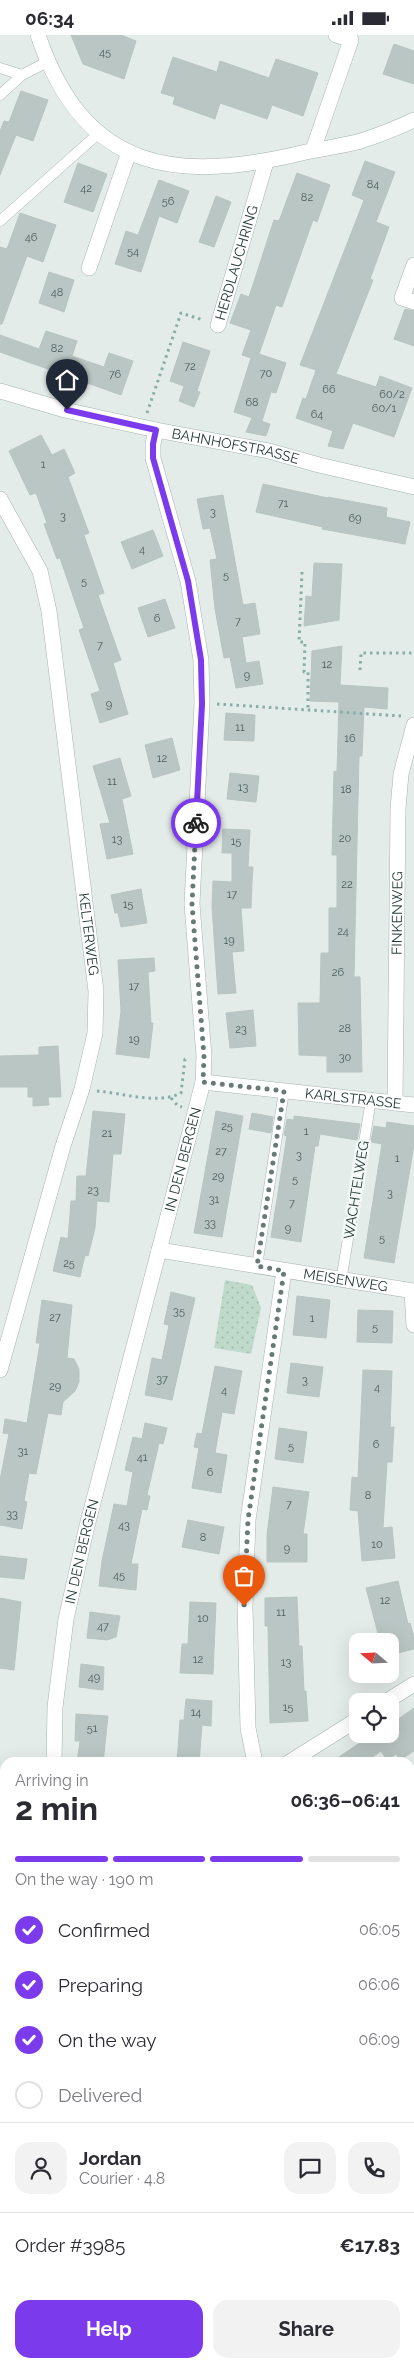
<!DOCTYPE html>
<meta charset="utf-8">
<style>
body{margin:0;font-family:Raleway,sans-serif;background:#f2f2f3;color:#2b2b33;height:100vh;display:flex;flex-direction:column;font-size:19px;white-space:nowrap}
*{box-sizing:border-box;margin:0}
p{font-size:16px;color:#7c7c81}
.icon{flex:none;width:28px;height:28px;fill:none;stroke:currentColor;stroke-width:2;stroke-linecap:round;stroke-linejoin:round}
.map{position:relative;flex:1;overflow:hidden}
.details{position:absolute;left:0px;top:1722px;width:415px;height:611px;display:flex;flex-direction:column;background:#fff;border-radius:15px 15px 0 0;box-shadow:0 5px 20px #0002}
.details>*{flex:none}
.needle{width:32px;rotate:289deg}
.controls{position:absolute;left:349px;top:1598px;display:grid;gap:10px}
.controls a{display:grid;place-items:center;width:50px;height:50px;border-radius:10px;background:#fff;box-shadow:0 5px 20px #0002;font-size:25px}
.pin{position:absolute;display:grid;place-items:center;width:42px;height:42px;color:#fff;margin:-51px -21px;border-radius:50% 50% 50% 0;rotate:-45deg;box-shadow:0 0 5px #0007}
.pin .icon{rotate:45deg}
.courier{position:absolute;display:grid;place-items:center;width:50px;height:50px;margin:-25px;border:4px solid #7c3aed;border-radius:50%;background:#fff;color:#222;box-shadow:0 1px 6px #0007}
.head em{font-style:normal;font-weight:700}
.head div{display:flex;flex-direction:column-reverse}
.head{display:flex;align-items:center;justify-content:space-between;height:85px;padding:0 15px}
h1{font-size:32px;font-weight:700;line-height:38px}
.bar{display:grid;grid-template-columns:repeat(4,1fr);gap:8px 5px;align-content:center;height:60px;padding:0 15px}
.bar i{height:6px;border-radius:4px;background:#e1e1e2}
.bar .current{background:#7c3aed}
.bar p{grid-column:span 4}
.line{display:flex;align-items:center;gap:12px;padding:0 15px;border-top:1px solid #e1e1e2}
.line div{flex:1}
.round{display:grid;place-items:center;flex:none;width:52px;height:52px;border-radius:15px;background:#f2f2f3}
ol{padding:0 15px;list-style:none}
li{display:flex;align-items:center;gap:15px;height:55px}
li p{margin-inline-start:auto}
li .icon{padding:5px;border-radius:50%;background:#7c3aed;color:#fff;stroke-width:4}
li:last-child{color:#7c7c81}
li i{width:28px;height:28px;border:2px solid #e1e1e2;border-radius:50%}
.primary-button{display:flex;gap:10px;margin-top:auto;padding:10px 15px}
.primary-button a{flex:1;height:58px;border-radius:15px;background:#7c3aed;color:#fff;font-size:20px;font-weight:700;line-height:58px;text-align:center}
.primary-button a+a{background:#f2f2f3;color:#2b2b33}
.status{display:flex;justify-content:space-between;align-items:center;height:35px;padding:0 25px;background:#fff;direction:ltr}
.status svg{height:14px;fill:currentColor}
.map>svg:first-child{display:block}
.park{fill:url(#park-dots)}
.building{fill:#bac6c3;stroke:#b7c5c1}
.lines{fill:none;stroke-linecap:round;stroke-linejoin:round}
.lane-casing{stroke:#a7b3b1;stroke-width:11}
.street-casing{stroke:#a7b3b1;stroke-width:16}
.secondary-casing{stroke:#a1b3af;stroke-width:16}
.path{stroke:#88aca6;stroke-width:3;stroke-dasharray:2.5 4;stroke-linecap:butt}
.lane{stroke:#fff;stroke-width:10}
.street{stroke:#fff;stroke-width:15}
.secondary{stroke:#fff;stroke-width:15}
.done{stroke:#687977;stroke-width:5;stroke-dasharray:0 9}
.route{stroke:#7c3aed;stroke-width:6}
.labels{text-anchor:middle;stroke-width:5;stroke-linejoin:round;paint-order:stroke}
.number-label{font-size:11px;fill:#4a5e5c}
.street-label{font-size:14px;fill:#253b39;stroke:#f4f9f7}
</style>
<div class="status"><b>06:34</b><svg viewBox="0 0 49 12"><path d="M0 12V9h3v3zM5 12V6h3v6zM10 12V3h3v9zM15 12V0h3v12zM26 1h20v11H26zM47 4h2v5h-2z"/></svg></div>
<div class="map">
<svg width="414" height="2333" viewBox="0 0 414 2333">
<defs>
<pattern id="park-dots" width="8" height="8" patternUnits="userSpaceOnUse" patternTransform="scale(1.25)"><rect width="8" height="8" fill="#bfdacb"/><path d="M2 2h.1M6 6h.1" fill="none" stroke="#a4bcaf" stroke-width="1.8" stroke-linecap="round"/></pattern>
</defs>
<rect width="100%" height="100%" fill="#e4ecea"/>
<path class="park" d="M225,1245L252,1250L261,1273L251,1319L214,1313Z"/>
<path class="building" d="M71,0H121L136,6L124,44L83,29Z
M394,9L414,16V49L383,39Z
M173,22L217,37L220,26L269,43L276,24L318,38L303,81L272,70L267,84L220,68L215,84L173,69L175,62L161,58Z
M21,56L48,65L33,106L16,100L0,140V96L4,86L9,87Z
M365,126L395,137L376,187L389,192L370,244L373,245L336,339L376,352L380,341L412,353L394,402L353,388L343,414L328,411L333,396L296,383L303,363L306,364L316,335L300,330L364,165L352,160Z
M78,128L107,139L93,177L64,167Z
M297,138L330,150L317,187L313,185L282,272L276,270L259,319L286,328L276,358L271,357L262,386L234,377L251,323L242,320L251,295L230,288L241,259L249,262L274,185L279,186Z
M159,145L189,156L177,188L159,181L141,237L115,229L126,196L138,200Z
M216,161L231,167L214,212L199,207Z
M20,178L56,190L43,227L27,221L2,289H0V212L7,214Z
M49,237L74,245L64,277L39,268Z
M405,274L414,276V311L394,304Z
M46,296L77,306L72,321L104,332L109,318L133,326L121,360L0,317V300L39,314Z
M183,307L210,316L197,356L200,357L194,372L179,366L184,351L170,346Z
M252,383L270,389L266,401L246,397Z
M41,400L52,420L64,414L75,438L68,442L89,498L84,500L104,558L98,560L121,625L113,628L128,679L100,688L91,659L100,656L79,595L84,593L60,523L57,524L44,489L47,488L36,458L30,460L9,416Z
M263,449L328,463V462L387,473L386,482L410,487L405,509L322,494L323,492L256,477Z
M223,460L243,570L255,568L260,599L242,602L246,628L259,626L263,649L236,653L230,622L224,623L215,574L210,525L217,524L210,493L203,494L197,464Z
M153,495L163,521L132,534L121,507Z
M314,528L342,529L339,585L304,591L306,561L312,562Z
M165,564L175,593L148,602L138,573Z
M342,611L340,650L388,653L387,674L364,672L362,721H359L354,942H360L362,1037H327V1021L299,1020L298,968H320L321,918H329V873H337V820H332L334,736L337,737L339,667L310,666L312,616Z
M226,678L255,680L254,706L224,705Z
M172,703L180,735L153,743L145,710Z
M120,723L131,761L122,764L133,819L107,824L100,789L110,788L93,731Z
M230,738L259,741L256,767L227,764Z
M223,794L250,795L248,832H253L252,847L251,873H241L244,916L232,917L236,958L218,959L212,872L213,846L232,847V818H222Z
M141,854L147,888L121,892L118,878H115L111,860Z
M154,923L155,936L148,937L151,988H153L149,1023L116,1019L121,976L118,925Z
M253,975L256,1011L230,1013L226,978Z
M58,1011L61,1062H48L49,1070L33,1071V1062H28V1052H0V1021L39,1020V1012Z
M93,1076L125,1079L121,1119H113L109,1167L97,1166L95,1193L88,1221L85,1220L80,1242L53,1236L61,1202L68,1204L71,1166H76L77,1141H86Z
M216,1076L243,1081L222,1202L194,1198Z
M252,1078L273,1082L271,1098L249,1094Z
M294,1081L360,1089L357,1105L320,1099L318,1111H315L301,1207L271,1202L287,1101L284,1100L287,1084L294,1085Z
M387,1087L414,1091V1110L394,1228L364,1223L382,1109L371,1107L374,1091L386,1093Z
M171,1257L195,1263L172,1365L145,1360L152,1323L162,1325L169,1290L164,1289Z
M297,1261L330,1265L326,1303L293,1300Z
M42,1265L72,1270L67,1323L74,1324L79,1334V1347L75,1356L63,1367L61,1380L48,1378L36,1439L29,1438L24,1466L27,1467L22,1494L0,1490V1445L9,1399L3,1398L5,1384L27,1388L40,1308H36Z
M358,1275L393,1276L392,1308L357,1307Z
M291,1328L323,1332L319,1362L287,1358Z
M215,1331L242,1336L234,1379L222,1377L215,1418L227,1420L221,1458L192,1453L199,1413L194,1412L197,1398L202,1399Z
M363,1335L392,1336L390,1392H394L392,1427H387L383,1493L392,1492L395,1523L362,1526L358,1476L350,1475L352,1442L358,1443Z
M145,1388L167,1393L163,1409L159,1408L147,1460L150,1461L147,1475L142,1474L131,1529H138L136,1555L99,1551L102,1526L114,1469L127,1471L133,1437L125,1435L133,1402L142,1404Z
M279,1393L307,1397L303,1428L275,1424Z
M273,1452L309,1457L303,1499H307V1527H267V1500Z
M188,1485L224,1492L219,1519L182,1512Z
M0,1521L27,1524L24,1544L0,1542Z
M398,1546L408,1589L410,1588L414,1602V1614L390,1620V1606H380L366,1553Z
M297,1562L299,1611H302L304,1656H306L308,1686L270,1688L268,1591H265V1563Z
M0,1563L21,1567L14,1635L0,1633Z
M190,1567L216,1568L213,1639L180,1638L182,1609H188Z
M90,1577L120,1581L116,1602L107,1605L87,1603Z
M81,1629L104,1632L103,1655L79,1652Z
M186,1664L212,1666L211,1691L202,1690L199,1728H177L180,1685H184Z
M414,1673V1716L400,1725L396,1719L387,1725L381,1716L364,1728H330L373,1699H390V1690Z
M76,1679L108,1681L103,1728H77L80,1706H75Z"/>
<g class="lines">
<g class="lane-casing">
<path id="lane" d="M0,33L22,40
M0,60L22,40L47,27
M0,186L99,98
M257,1231L284,1056
M341,1246L371,1065"/>
</g>
<g class="street-casing">
<g id="street">
<path d="M38,0C85,139 178,148 306,117C324,113 343,111 361,106C379,100 397,93 414,85"/>
<path d="M313,115L351,5L336,0"/>
<path d="M414,230L402,263L414,267"/>
<path d="M89,233L129,117"/>
<path id="s1" d="M218,290L266,127"/>
<path id="s2" d="M0,464L40,536L49,576L96,956L95,998L82,1054L63,1111L0,1335"/>
<path id="s3" d="M203,1047L414,1070"/>
<path id="s4" d="M395,1068L398,774L401,739L414,690"/>
<path id="s5" d="M159,1215L414,1256"/>
<path d="M412,1257L414,1290"/>
<path d="M387,1666L414,1649"/>
<path id="s6" d="M54,1728L55,1672L66,1584L87,1491L203,1047L204,1021L192,869L202,669L201,625L188,546L153,423V409L156,395"/>
<path d="M255,1728L248,1693L245,1571L248,1485L284,1236"/>
<path d="M288,1728L358,1684"/>
<path d="M0,1897L5,1894"/>
</g>
</g>
<g class="secondary-casing">
<g id="secondary">
<path id="s7" d="M0,356L65,375L156,395L269,416L319,430L414,452"/>
<path d="M410,1789L414,1786"/>
<path d="M0,2044L5,2040"/>
</g>
</g>
<path class="path" d="M147,378L181,278L203,285
M302,537L299,607H305L304,637H308V675
M360,635L361,618H414
M217,669L401,681
M97,1056C123,1058 157,1070 181,1058L185,1024L189,1023
M171,1063L178,1071L182,1072
M0,2071L5,2067
M263,2333L264,2329"/>
<use href="#lane" class="lane"/>
<use href="#street" class="street"/>
<use href="#secondary" class="secondary"/>
</g>
<g class="lines">
<path class="done" d="M196,788L192,869L204,1021L203,1047L284,1056L257,1231L284,1236L248,1485L244,1571"/>
<path class="route" d="M67,375L156,395L153,409V423L188,546L201,625L202,669L196,788"/>
</g>
<g class="labels">
<g class="number-label">
<text x="105" y="21">45</text>
<text x="373" y="153">84</text>
<text x="86" y="157">42</text>
<text x="307" y="166">82</text>
<text x="168" y="170">56</text>
<text x="31" y="206">46</text>
<text x="133" y="220">54</text>
<text x="57" y="261">48</text>
<text x="57" y="317">82</text>
<text x="190" y="335">72</text>
<text x="266" y="342">70</text>
<text x="115" y="343">76</text>
<text x="329" y="358">66</text>
<text x="392" y="363">60/2</text>
<text x="252" y="371">68</text>
<text x="384" y="377">60/1</text>
<text x="317" y="383">64</text>
<text x="43" y="433">1</text>
<text x="283" y="472">71</text>
<text x="213" y="481">3</text>
<text x="63" y="485">3</text>
<text x="355" y="487">69</text>
<text x="142" y="518">4</text>
<text x="226" y="544">5</text>
<text x="84" y="550">5</text>
<text x="157" y="587">6</text>
<text x="238" y="590">7</text>
<text x="100" y="614">7</text>
<text x="327" y="633">12</text>
<text x="247" y="644">9</text>
<text x="109" y="673">9</text>
<text x="240" y="696">11</text>
<text x="350" y="707">16</text>
<text x="162" y="727">12</text>
<text x="112" y="750">11</text>
<text x="243" y="756">13</text>
<text x="346" y="758">18</text>
<text x="345" y="807">20</text>
<text x="117" y="808">13</text>
<text x="236" y="810">15</text>
<text x="347" y="853">22</text>
<text x="232" y="863">17</text>
<text x="128" y="873">15</text>
<text x="343" y="900">24</text>
<text x="229" y="909">19</text>
<text x="338" y="941">26</text>
<text x="134" y="955">17</text>
<text x="345" y="997">28</text>
<text x="241" y="998">23</text>
<text x="134" y="1008">19</text>
<text x="345" y="1026">30</text>
<text x="227" y="1095">25</text>
<text x="306" y="1100">1</text>
<text x="107" y="1102">21</text>
<text x="221" y="1120">27</text>
<text x="299" y="1124">3</text>
<text x="397" y="1127">1</text>
<text x="218" y="1145">29</text>
<text x="295" y="1148">5</text>
<text x="93" y="1159">23</text>
<text x="390" y="1162">3</text>
<text x="214" y="1168">31</text>
<text x="292" y="1172">7</text>
<text x="210" y="1192">33</text>
<text x="288" y="1197">9</text>
<text x="382" y="1207">5</text>
<text x="69" y="1232">25</text>
<text x="179" y="1280">35</text>
<text x="55" y="1286">27</text>
<text x="312" y="1287">1</text>
<text x="375" y="1296">5</text>
<text x="162" y="1348">37</text>
<text x="305" y="1349">3</text>
<text x="55" y="1355">29</text>
<text x="377" y="1356">4</text>
<text x="224" y="1359">4</text>
<text x="376" y="1413">6</text>
<text x="291" y="1415">5</text>
<text x="23" y="1420">31</text>
<text x="142" y="1426">41</text>
<text x="210" y="1441">6</text>
<text x="368" y="1464">8</text>
<text x="289" y="1473">7</text>
<text x="12" y="1483">33</text>
<text x="124" y="1494">43</text>
<text x="203" y="1506">8</text>
<text x="377" y="1513">10</text>
<text x="287" y="1517">9</text>
<text x="119" y="1544">45</text>
<text x="385" y="1569">12</text>
<text x="281" y="1581">11</text>
<text x="203" y="1587">10</text>
<text x="103" y="1595">47</text>
<text x="198" y="1628">12</text>
<text x="286" y="1631">13</text>
<text x="94" y="1646">49</text>
<text x="288" y="1676">15</text>
<text x="196" y="1681">14</text>
<text x="92" y="1697">51</text>
</g>
<g class="street-label">
<text dy="5" stroke="none"><textPath href="#s1" startOffset="65">HERDLAUCHRING</textPath></text>
<text dy="5" stroke="none"><textPath href="#s7" startOffset="242">BAHNHOFSTRASSE</textPath></text>
<text dy="5" stroke="none"><textPath href="#s4" startOffset="190">FINKENWEG</textPath></text>
<text dy="5" stroke="none"><textPath href="#s2" startOffset="449">KELTERWEG</textPath></text>
<text dy="5" stroke="none"><textPath href="#s3" startOffset="151">KARLSTRASSE</textPath></text>
<text dy="5" stroke="none"><textPath href="#s6" startOffset="619">IN DEN BERGEN</textPath></text>
<text transform="translate(356 1155) rotate(-81)" y="5">WACHTELWEG</text>
<text dy="5" stroke="none"><textPath href="#s5" startOffset="189">MEISENWEG</textPath></text>
<text dy="5" stroke="none"><textPath href="#s6" startOffset="214">IN DEN BERGEN</textPath></text>
</g>
</g>
</svg>
<div class="controls">
<a><svg class="needle" viewBox="-14 -14 28 28"><path d="M0-13l5 13h-10z" fill="#e53935"/><path d="M0 13l5-13h-10z" fill="#7c7c81"/></svg></a>
<a><svg class="icon" aria-label="locate" viewBox="0 0 24 24"><circle cx="12" cy="12" r="6"/><path d="M12 2v4M12 18v4M2 12h4M18 12h4"/></svg></a>
</div>
<div class="pin" style="left:244px;top:1571px;background:#ea580c"><svg class="icon" aria-label="bag" viewBox="0 0 24 24"><path d="M5 8h14l-1 12H6zM9 8a3 3 0 0 1 6 0"/></svg></div>
<div class="pin" style="left:67px;top:375px;background:#1f2937"><svg class="icon" aria-label="home" viewBox="0 0 24 24"><path d="M3 11l9-7 9 7M6 9v11h12V9"/></svg></div>
<div class="courier" style="left:196px;top:788px"><svg class="icon" aria-label="bike" viewBox="0 0 24 24"><circle cx="6" cy="16" r="4"/><circle cx="18" cy="16" r="4"/><path d="M6 16l4-8h5l3 8M10 8l3 8H6M13 5h3"/></svg></div>
<section class="details">
<div class="head"><div><h1>2 min</h1><p>Arriving in</p></div><em>06:36–06:41</em></div>
<div class="bar"><i class="current"></i><i class="current"></i><i class="current"></i><i></i><p>On the way · 190 m</p></div>
<ol>
<li><svg class="icon" aria-label="check" viewBox="0 0 24 24"><path d="M5 12l5 5 9-10"/></svg>Confirmed<p>06:05</p></li>
<li><svg class="icon" aria-label="check" viewBox="0 0 24 24"><path d="M5 12l5 5 9-10"/></svg>Preparing<p>06:06</p></li>
<li><svg class="icon" aria-label="check" viewBox="0 0 24 24"><path d="M5 12l5 5 9-10"/></svg>On the way<p>06:09</p></li>
<li><i></i>Delivered</li>
</ol>
<div class="line" style="height:90px"><a class="round"><svg class="icon" aria-label="person" viewBox="0 0 24 24"><circle cx="12" cy="8" r="4"/><path d="M4 21q1-7 8-7t8 7"/></svg></a><div><b>Jordan</b><p>Courier · 4.8</p></div><a class="round"><svg class="icon" aria-label="chat" viewBox="0 0 24 24"><path d="M4 5h16v11H9l-5 4z"/></svg></a><a class="round"><svg class="icon" aria-label="phone" viewBox="0 0 24 24"><path d="M5 4h4l2 5-3 2q2 4 5 5l2-3 5 2v4C11 20 4 13 5 4z"/></svg></a></div>
<div class="line" style="height:65px"><div>Order #3985</div><b>€17.83</b></div>
<div class="primary-button"><a>Help</a><a>Share</a></div>
</section>
</div>
